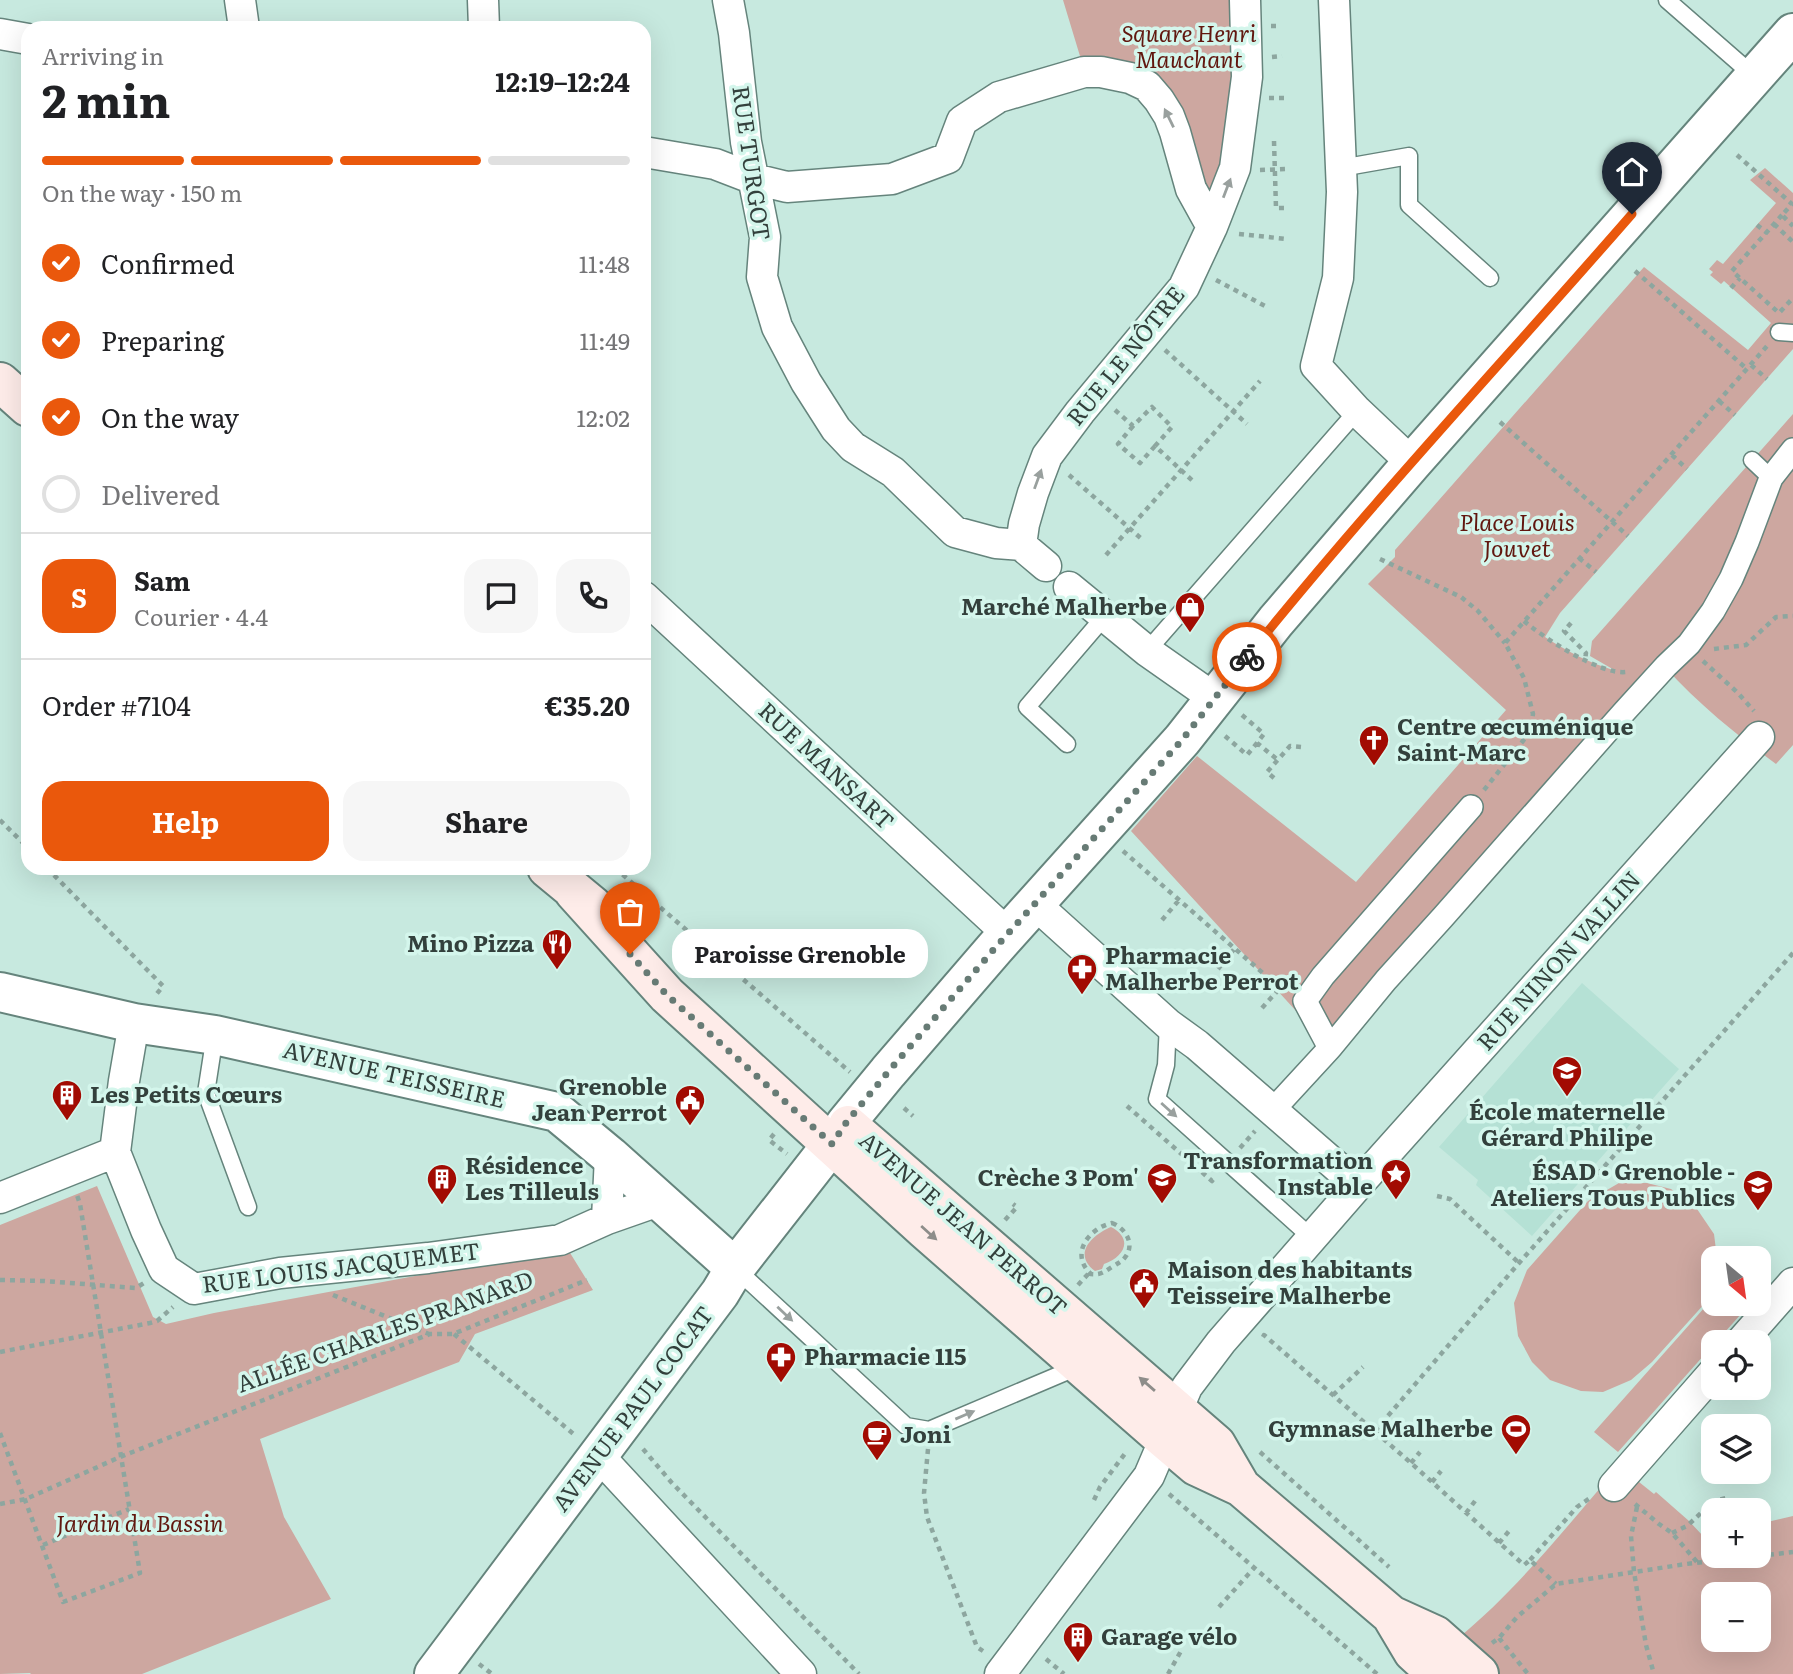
<!DOCTYPE html>
<meta charset="utf-8">
<style>
body{margin:0;font-family:Literata,serif;background:#f6f6f6;color:#202124;height:100vh;display:flex;flex-direction:column;font-size:26px;white-space:nowrap}
*{box-sizing:border-box;margin:0}
p{font-size:23px;color:#757577}
.icon{flex:none;width:38px;height:38px;fill:none;stroke:currentColor;stroke-width:2;stroke-linecap:round;stroke-linejoin:round}
.map{position:relative;flex:1;overflow:hidden}
.panel{position:absolute;left:21px;top:21px;width:630px;height:854px;display:flex;flex-direction:column;background:#fff;border-radius:21px;box-shadow:0 7px 28px #0002}
.panel>*{flex:none}
.needle{width:46px;rotate:151deg}
.controls{position:absolute;left:1701px;top:1246px;display:grid;gap:14px}
.controls a{display:grid;place-items:center;width:70px;height:70px;border-radius:14px;background:#fff;box-shadow:0 7px 28px #0002;font-size:35px}
.pin{position:absolute;display:grid;place-items:center;width:60px;height:60px;color:#fff;margin:-72px -30px;border-radius:50% 50% 50% 0;rotate:-45deg;box-shadow:0 0 7px #0007}
.pin .icon{rotate:45deg}
.courier{position:absolute;display:grid;place-items:center;width:70px;height:70px;margin:-35px;border:5px solid #ea580c;border-radius:50%;background:#fff;color:#222;box-shadow:0 2px 9px #0007}
.bubble{position:absolute;height:49px;border-radius:21px;background:#fff;box-shadow:0 7px 28px #0002;font-size:23px;font-weight:700;line-height:49px;text-align:center}
.overview em{font-style:normal;font-weight:700}
.overview div{display:flex;flex-direction:column-reverse}
.overview{display:flex;align-items:center;justify-content:space-between;height:119px;padding:0 21px}
h1{font-size:46px;font-weight:700;line-height:52px}
.bar{display:grid;grid-template-columns:repeat(4,1fr);gap:10px 7px;align-content:center;height:84px;padding:0 21px}
.bar i{height:9px;border-radius:5px;background:#e0e0e0}
.bar .selected{background:#ea580c}
.bar p{grid-column:span 4}
.line{display:flex;align-items:center;gap:18px;padding:0 21px;border-top:2px solid #e0e0e0}
.line div{flex:1}
.round{display:grid;place-items:center;flex:none;width:74px;height:74px;border-radius:21px;background:#f6f6f6}
ol{padding:0 21px;list-style:none}
li{display:flex;align-items:center;gap:21px;height:77px}
li p{margin-inline-start:auto}
li .icon{padding:7px;border-radius:50%;background:#ea580c;color:#fff;stroke-width:4}
li:last-child{color:#757577}
li i{width:38px;height:38px;border:4px solid #e0e0e0;border-radius:50%}
.primary-button{display:flex;gap:14px;margin-top:auto;padding:14px 21px}
.primary-button a{flex:1;height:80px;border-radius:21px;background:#ea580c;color:#fff;font-size:28px;font-weight:700;line-height:80px;text-align:center}
.primary-button a+a{background:#f6f6f6;color:#202124}
.map>svg:first-child{display:block}
.built{fill:#b5e1d5}
.green{fill:#cda7a0;fill-rule:evenodd}
.lines{fill:none;stroke-linecap:round;stroke-linejoin:round}
.service-casing{stroke:#65847c;stroke-width:19}
.pedestrian-casing{stroke:#65847c;stroke-width:26}
.minor-casing{stroke:#65847c;stroke-width:33}
.tertiary-casing{stroke:#65847c;stroke-width:42}
.secondary-casing{stroke:#65847c;stroke-width:42}
.path{stroke:#8da69f;stroke-width:4.5;stroke-dasharray:5 5;stroke-linecap:butt}
.service{stroke:#fff;stroke-width:16}
.pedestrian{stroke:#fff;stroke-width:23}
.minor{stroke:#fff;stroke-width:30}
.tertiary{stroke:#fff;stroke-width:38}
.secondary{stroke:#feece9;stroke-width:38}
.oneway{fill:#99a09e}
.oneway2{fill:#8e8d8a}
.done{stroke:#677b75;stroke-width:7;stroke-dasharray:0 12.6}
.route{stroke:#ea580c;stroke-width:9}
.labels{text-anchor:middle;stroke-width:7;stroke-linejoin:round;paint-order:stroke}
.park-label{font-size:23px;font-style:italic;fill:#61170f;stroke:#d4f6ec}
.street-label{font-size:23px;fill:#33403c;stroke:#d4f6ec}
.poi-label{font-size:23px;font-weight:bold;fill:#33403c;stroke:#d4f6ec;text-anchor:start}
</style>
<div class="map">
<svg width="1793" height="1674" viewBox="0 0 1793 1674">
<rect width="100%" height="100%" fill="#c7e9df"/>
<path class="built" d="M1582,983L1679,1069L1532,1236L1476,1185L1478,1180L1439,1147Z"/>
<path class="green" d="M1063,0H1236L1229,159L1210,193L1203,188L1175,109L1083,66Z
M1765,168L1793,193V349L1560,613L1545,637C1568,652 1590,663 1616,671L1590,656L1592,641L1793,414V745L1776,764C1737,735 1697,703 1665,667L1330,1048L1131,831L1197,756L1356,882L1506,710L1368,584L1395,557V550L1644,267L1748,350L1771,323L1724,281L1721,284L1710,275L1713,272L1709,269L1717,260L1723,264L1776,203L1750,180Z
M1619,1183H1647L1671,1189L1695,1206L1714,1234L1717,1258H1713V1285L1706,1302L1652,1362L1631,1380L1603,1392L1581,1391L1550,1380L1532,1362L1518,1336L1514,1303L1527,1270L1588,1201Z
M97,1186L153,1317L166,1324L214,1313L567,1248L593,1290L475,1334L459,1362L260,1439L284,1517L331,1599L142,1674H31L30,1673L0,1674V1225Z
M1111,1227C1134,1239 1124,1257 1104,1264L1102,1269L1095,1271C1072,1254 1092,1235 1111,1227Z
M1713,1298V1304H1750L1716,1342H1713V1345L1618,1452L1594,1432Z
M1619,1466L1654,1494L1656,1492L1689,1521L1704,1537L1713,1535V1556H1759V1524L1793,1516V1674H1497L1457,1639C1518,1589 1567,1526 1619,1466ZM1713,1594H1759V1640H1713Z"/>
<g class="lines">
<g class="service-casing">
<path id="service" d="M1667,0L1754,76
M1341,168L1409,156V205L1490,278
M1779,332L1793,333
M1752,460L1771,478
M1147,651L1357,411
M1067,744L1027,707L1105,616
M1168,1024L1166,1065L1157,1099L1312,1238
M215,1035L206,1093L248,1207
M735,1268L906,1426L929,1430L1080,1366"/>
</g>
<g class="pedestrian-casing">
<path id="pedestrian" d="M1330,1048L1386,980L1443,917L1624,712L1666,666L1689,644L1713,611L1731,579L1747,542L1771,478L1793,450
M1272,1111L1330,1048L1305,1001L1323,976L1471,807"/>
</g>
<g class="minor-casing">
<path id="minor" d="M240,0L244,28
M483,0L484,28
M728,0L734,33L746,142L765,237L762,277L777,327L806,382L836,429L853,447L893,472L955,532L996,543L1021,545L1046,566
M1334,0L1342,192L1338,278L1316,366L1357,411L1412,463
M0,34L28,39
M644,152L715,164L754,179L787,187L892,179L948,158L962,121L999,97L1084,72H1101L1130,78L1147,86L1159,100L1169,116L1175,132L1191,189L1212,227
M1021,545L1024,524L1033,493L1047,456L1080,412L1184,287L1212,227L1235,168L1247,77L1245,0
M1069,587L1147,651L1214,698
M644,597L1008,934
M1035,904L1168,1024L1197,1045L1358,1185
M134,1023L124,1081L115,1152L146,1230L164,1269L194,1289L280,1273L428,1258L560,1240L607,1219L647,1205L656,1199
M0,1198L115,1152
M607,1219L610,1156
M1741,1342L1793,1283
M598,1455L801,1674
M1614,1486L1713,1373
M1000,1674L1149,1476L1187,1387L1221,1342L1358,1185L1759,737"/>
</g>
<g class="tertiary-casing">
<path id="tertiary" d="M0,992L134,1023L215,1035L557,1112L610,1156L735,1268
M434,1674L720,1293L735,1268L832,1144L846,1123L888,1072L995,948L1182,740L1276,621L1412,463L1793,33"/>
</g>
<g class="secondary-casing">
<path id="secondary" d="M0,382L28,407
M547,868L593,906
M574,892L667,995L925,1230L1164,1439L1196,1466L1241,1487L1391,1615L1435,1635L1479,1674
M848,1125L1216,1444L1241,1487
M1391,1615L1413,1652L1437,1674"/>
</g>
<path class="path" d="M1271,26H1281
M1272,57L1282,56
M1269,98H1284
M1274,141L1276,208H1288
M1737,155L1792,204L1782,215L1793,226
M1260,170L1287,169
M1782,215L1732,271L1779,313L1793,298
M1774,224L1793,242
M1757,225L1767,233
M1239,234L1287,239
M1635,271L1747,369
M1216,280L1267,307
M1731,288L1740,278
M1165,350L1247,424
M1751,365L1767,379
M1719,401L1735,415
M1115,410L1133,426L1152,407L1172,427L1155,446L1195,483
M1500,422L1628,536
M1133,426L1118,444L1140,463L1155,446
M1672,455L1687,469
M1069,475L1144,541
M1106,555L1260,381
M1579,558L1596,572
M1380,559L1461,597L1478,611L1505,643
M1524,621C1544,638 1600,675 1626,672
M1571,623L1564,631L1586,653L1585,660
M1714,649L1746,645L1776,617L1793,616
M1703,661L1738,693L1754,711
M1242,715L1264,734L1257,743L1278,760
M1225,736L1247,755L1257,743
M1274,778L1267,772L1290,746L1301,747
M1484,790L1530,732L1533,714L1524,678L1505,643L1767,346
M0,820L28,848
M1123,851L1280,988L1285,991
M47,868L163,986L155,996
M615,868L850,1072
M1162,920L1180,899
M1218,969L1235,948
M1262,1008L1280,988
M1127,1106L1212,1181L1216,1176
M904,1108L913,1116
M774,1134L769,1140L787,1154
M1240,1148L1255,1131
M1437,1196L1450,1199L1519,1263
M1005,1220L1017,1207L1013,1204
M1112,1223C1125,1228 1135,1243 1126,1256C1122,1262 1118,1263 1112,1267C1104,1272 1101,1275 1091,1274C1069,1254 1089,1228 1112,1223Z
M0,1280L44,1281L136,1288L144,1283
M1078,1285L1089,1273
M333,1295L429,1334
M454,1334L576,1436
M1263,1337L1264,1335L1411,1463L1524,1565L1530,1560L1556,1584
M0,1352L150,1323L157,1321L173,1307
M1333,1395L1363,1367
M1375,1431L1519,1263L1793,953
M0,1433L63,1602L140,1573L80,1204L77,1195
M643,1449L672,1483L859,1674
M928,1449L924,1493L927,1517L977,1647L983,1651
M1260,1452L1389,1567
M1411,1463L1420,1452
M1432,1482L1441,1471
M1169,1494L1377,1674
M1094,1500L1100,1487L1127,1451
M0,1504L26,1499L120,1457L430,1334H453L587,1280
M1635,1504L1659,1524L1672,1533L1697,1562
M1637,1507L1631,1536L1634,1572L1646,1645L1654,1674
M1466,1513L1475,1501
M1672,1533L1687,1526L1714,1501L1726,1498
M1499,1543L1509,1531
M43,1545L129,1509
M1759,1556L1793,1552
M1530,1560L1577,1507L1590,1498
M1219,1607L1254,1568
M1499,1638L1528,1674
M1492,1643L1499,1638L1517,1617L1556,1584L1686,1564L1757,1556
M1046,1659L1064,1674
M479,1664L492,1674
M1168,1674L1181,1651"/>
<use href="#service" class="service"/>
<use href="#pedestrian" class="pedestrian"/>
<use href="#minor" class="minor"/>
<use href="#tertiary" class="tertiary"/>
<use href="#secondary" class="secondary"/>
</g>
<defs><path id="oneway-solid" d="M-6-.8H1V-3.2L6.5 0L1 3.2V.8H-6Z" transform="scale(1.75)"/></defs>
<g class="oneway">
<use href="#oneway-solid" transform="translate(1169 118) rotate(-116)"/>
<use href="#oneway-solid" transform="translate(1227 188) rotate(-69)"/>
<use href="#oneway-solid" transform="translate(1038 479) rotate(-70)"/>
<use href="#oneway-solid" transform="translate(1169 1110) rotate(42)"/>
<use href="#oneway-solid" transform="translate(785 1314) rotate(43)"/>
<use href="#oneway-solid" transform="translate(965 1415) rotate(-23)"/>
</g>
<g class="oneway2">
<use href="#oneway-solid" transform="translate(929 1233) rotate(42)"/>
<use href="#oneway-solid" transform="translate(1147 1384) rotate(-139)"/>
</g>
<g class="lines">
<path class="done" d="M630,954L667,995L832,1144L846,1123L888,1072L995,948L1182,740L1247,657"/>
<path class="route" d="M1247,657C1370,504 1504,361 1632,214"/>
</g>
<defs>
<g id="shop-pin" transform="scale(1.575)"><path d="M0 17L-7.5 6A9.5 9.5 0 1 1 7.5 6Z" fill="#a20b02" stroke="#d4f6ec"/><path d="M-5-2.5h2.3a2.7 3.5 0 0 1 5.4 0H5L5.5 6h-11ZM-1.5-2.5h3a1.5 2.3 0 0 0-3 0Z" fill="#fff"/></g>
<g id="church-pin" transform="scale(1.575)"><path d="M0 17L-7.5 6A9.5 9.5 0 1 1 7.5 6Z" fill="#a20b02" stroke="#d4f6ec"/><path d="M-1.2-6h2.4v3.5h3.3v2.4h-3.3V6h-2.4V-.1h-3.3v-2.4h3.3Z" fill="#fff"/></g>
<g id="restaurant-pin" transform="scale(1.575)"><path d="M0 17L-7.5 6A9.5 9.5 0 1 1 7.5 6Z" fill="#a20b02" stroke="#d4f6ec"/><path d="M-5-6h1v4h1v-4h1v4h1v-4h1v5L-1.5 .5V6h-2V.5L-5-1ZM5-6V6H3V1.5H1.5Q1.5-4 5-6Z" fill="#fff"/></g>
<g id="pharmacy-pin" transform="scale(1.575)"><path d="M0 17L-7.5 6A9.5 9.5 0 1 1 7.5 6Z" fill="#a20b02" stroke="#d4f6ec"/><path d="M-2-6h4v4h4v4h-4v4h-4v-4h-4v-4h4Z" fill="#fff"/></g>
<g id="school-pin" transform="scale(1.575)"><path d="M0 17L-7.5 6A9.5 9.5 0 1 1 7.5 6Z" fill="#a20b02" stroke="#d4f6ec"/><path d="M0-5L7-2L0 1L-7-2ZM-4 1L0 2.5L4 1V4Q0 6-4 4Z" fill="#fff"/></g>
<g id="building-pin" transform="scale(1.575)"><path d="M0 17L-7.5 6A9.5 9.5 0 1 1 7.5 6Z" fill="#a20b02" stroke="#d4f6ec"/><path d="M-4-6H4V6H1V3H-1V6H-4ZM-2.5-4.3h1.7v1.8h-1.7ZM.8-4.3h1.7v1.8H.8ZM-2.5-1h1.7V.8h-1.7ZM.8-1h1.7V.8H.8Z" fill="#fff"/></g>
<g id="civic-pin" transform="scale(1.575)"><path d="M0 17L-7.5 6A9.5 9.5 0 1 1 7.5 6Z" fill="#a20b02" stroke="#d4f6ec"/><path d="M-.6-6.5H3V-4.5H.6V-3L4-1V1h2V6H-6V1h2V-1L-.6-3ZM-1.2 2.5V6h2.4V2.5Z" fill="#fff"/></g>
<g id="sight-pin" transform="scale(1.575)"><path d="M0 17L-7.5 6A9.5 9.5 0 1 1 7.5 6Z" fill="#a20b02" stroke="#d4f6ec"/><path d="M0-6L1.8-2.2L6-1.7L2.9 1.2L3.7 5.4L0 3.3L-3.7 5.4L-2.9 1.2L-6-1.7L-1.8-2.2Z" fill="#fff"/></g>
<g id="university-pin" transform="scale(1.575)"><path d="M0 17L-7.5 6A9.5 9.5 0 1 1 7.5 6Z" fill="#a20b02" stroke="#d4f6ec"/><path d="M0-5L7-2L0 1L-7-2ZM-4 1L0 2.5L4 1V4Q0 6-4 4Z" fill="#fff"/></g>
<g id="stadium-pin" transform="scale(1.575)"><path d="M0 17L-7.5 6A9.5 9.5 0 1 1 7.5 6Z" fill="#a20b02" stroke="#d4f6ec"/><path d="M0-5a6.5 5 0 1 0 0 10a6.5 5 0 1 0 0-10ZM-3.5-1.8h7v3.6h-7Z" fill="#fff"/></g>
<g id="cafe-pin" transform="scale(1.575)"><path d="M0 17L-7.5 6A9.5 9.5 0 1 1 7.5 6Z" fill="#a20b02" stroke="#d4f6ec"/><path d="M-5.5-4.5H6V0H3Q3 3.5 0 3.5H-2.5Q-5.5 3.5-5.5 0ZM3-3.2v2h1.7v-2ZM-6 4.5H4V6H-6Z" fill="#fff"/></g>
</defs>
<g fill-rule="evenodd">
<use href="#shop-pin" x="1190" y="607"/>
<use href="#church-pin" x="1374" y="740"/>
<use href="#restaurant-pin" x="557" y="944"/>
<use href="#pharmacy-pin" x="1082" y="969"/>
<use href="#school-pin" x="1567" y="1071"/>
<use href="#building-pin" x="67" y="1095"/>
<use href="#civic-pin" x="690" y="1100"/>
<use href="#sight-pin" x="1396" y="1174"/>
<use href="#school-pin" x="1162" y="1178"/>
<use href="#building-pin" x="442" y="1179"/>
<use href="#university-pin" x="1758" y="1185"/>
<use href="#civic-pin" x="1144" y="1283"/>
<use href="#pharmacy-pin" x="781" y="1357"/>
<use href="#stadium-pin" x="1516" y="1429"/>
<use href="#cafe-pin" x="877" y="1435"/>
<use href="#building-pin" x="1078" y="1637"/>
</g>
<g class="labels">
<g class="park-label">
<text x="1189" y="42">Square Henri<tspan x="1189" dy="26">Mauchant</tspan></text>
<text x="1517" y="531">Place Louis<tspan x="1517" dy="26">Jouvet</tspan></text>
<text x="140" y="1532">Jardin du Bassin</text>
</g>
<g class="street-label">
<text transform="translate(751 163) rotate(82)" y="8">RUE TURGOT</text>
<text transform="translate(1126 356) rotate(-51)" y="8">RUE LE NÔTRE</text>
<text transform="translate(826 766) rotate(43)" y="8">RUE MANSART</text>
<text transform="translate(1559 961) rotate(-48)" y="8">RUE NINON VALLIN</text>
<text transform="translate(394 1075) rotate(13)" y="8">AVENUE TEISSEIRE</text>
<text transform="translate(963 1224) rotate(41)" y="8">AVENUE JEAN PERROT</text>
<text transform="translate(341 1268) rotate(-7)" y="8">RUE LOUIS JACQUEMET</text>
<text transform="translate(385 1332) rotate(-20)" y="8">ALLÉE CHARLES PRANARD</text>
<text transform="translate(633 1409) rotate(-53)" y="8">AVENUE PAUL COCAT</text>
</g>
<g class="poi-label">
<text x="1167" y="615" text-anchor="end">Marché Malherbe</text>
<text x="1397" y="735">Centre œcuménique<tspan x="1397" dy="26">Saint-Marc</tspan></text>
<text x="534" y="952" text-anchor="end">Mino Pizza</text>
<text x="1105" y="964">Pharmacie<tspan x="1105" dy="26">Malherbe Perrot</tspan></text>
<text x="667" y="1095" text-anchor="end">Grenoble<tspan x="667" dy="26">Jean Perrot</tspan></text>
<text x="90" y="1103">Les Petits Cœurs</text>
<text x="1567" y="1120" text-anchor="middle">École maternelle<tspan x="1567" dy="26">Gérard Philipe</tspan></text>
<text x="1373" y="1169" text-anchor="end">Transformation<tspan x="1373" dy="26">Instable</tspan></text>
<text x="465" y="1174">Résidence<tspan x="465" dy="26">Les Tilleuls</tspan></text>
<text x="1735" y="1180" text-anchor="end">ÉSAD • Grenoble -<tspan x="1735" dy="26">Ateliers Tous Publics</tspan></text>
<text x="1139" y="1186" text-anchor="end">Crèche 3 Pom'</text>
<text x="1167" y="1278">Maison des habitants<tspan x="1167" dy="26">Teisseire Malherbe</tspan></text>
<text x="804" y="1365">Pharmacie 115</text>
<text x="1493" y="1437" text-anchor="end">Gymnase Malherbe</text>
<text x="900" y="1443">Joni</text>
<text x="1101" y="1645">Garage vélo</text>
</g>
</g>
</svg>
<div class="controls">
<a><svg class="needle" viewBox="-14 -14 28 28"><path d="M0-13l5 13h-10z" fill="#e53935"/><path d="M0 13l5-13h-10z" fill="#757577"/></svg></a>
<a><svg class="icon" aria-label="locate" viewBox="0 0 24 24"><circle cx="12" cy="12" r="6"/><path d="M12 2v4M12 18v4M2 12h4M18 12h4"/></svg></a>
<a><svg class="icon" aria-label="layers" viewBox="0 0 24 24"><path d="M12 4l9 5-9 5-9-5zM3 14l9 5 9-5"/></svg></a>
<a>+</a>
<a>−</a>
</div>
<div class="pin" style="left:630px;top:954px;background:#ea580c"><svg class="icon" aria-label="bag" viewBox="0 0 24 24"><path d="M5 8h14l-1 12H6zM9 8a3 3 0 0 1 6 0"/></svg></div>
<div class="pin" style="left:1632px;top:214px;background:#1f2937"><svg class="icon" aria-label="home" viewBox="0 0 24 24"><path d="M3 11l9-7 9 7M6 9v11h12V9"/></svg></div>
<div class="courier" style="left:1247px;top:657px"><svg class="icon" aria-label="bike" viewBox="0 0 24 24"><circle cx="6" cy="16" r="4"/><circle cx="18" cy="16" r="4"/><path d="M6 16l4-8h5l3 8M10 8l3 8H6M13 5h3"/></svg></div>
<div class="bubble" style="left:672px;top:929px;width:256px">Paroisse Grenoble</div>
<section class="panel">
<div class="overview"><div><h1>2 min</h1><p>Arriving in</p></div><em>12:19–12:24</em></div>
<div class="bar"><i class="selected"></i><i class="selected"></i><i class="selected"></i><i></i><p>On the way · 150 m</p></div>
<ol>
<li><svg class="icon" aria-label="check" viewBox="0 0 24 24"><path d="M5 12l5 5 9-10"/></svg>Confirmed<p>11:48</p></li>
<li><svg class="icon" aria-label="check" viewBox="0 0 24 24"><path d="M5 12l5 5 9-10"/></svg>Preparing<p>11:49</p></li>
<li><svg class="icon" aria-label="check" viewBox="0 0 24 24"><path d="M5 12l5 5 9-10"/></svg>On the way<p>12:02</p></li>
<li><i></i>Delivered</li>
</ol>
<div class="line" style="height:126px"><b class="round" style="background:#ea580c;color:#fff">S</b><div><b>Sam</b><p>Courier · 4.4</p></div><a class="round"><svg class="icon" aria-label="chat" viewBox="0 0 24 24"><path d="M4 5h16v11H9l-5 4z"/></svg></a><a class="round"><svg class="icon" aria-label="phone" viewBox="0 0 24 24"><path d="M5 4h4l2 5-3 2q2 4 5 5l2-3 5 2v4C11 20 4 13 5 4z"/></svg></a></div>
<div class="line" style="height:91px"><div>Order #7104</div><b>€35.20</b></div>
<div class="primary-button"><a>Help</a><a>Share</a></div>
</section>
</div>
